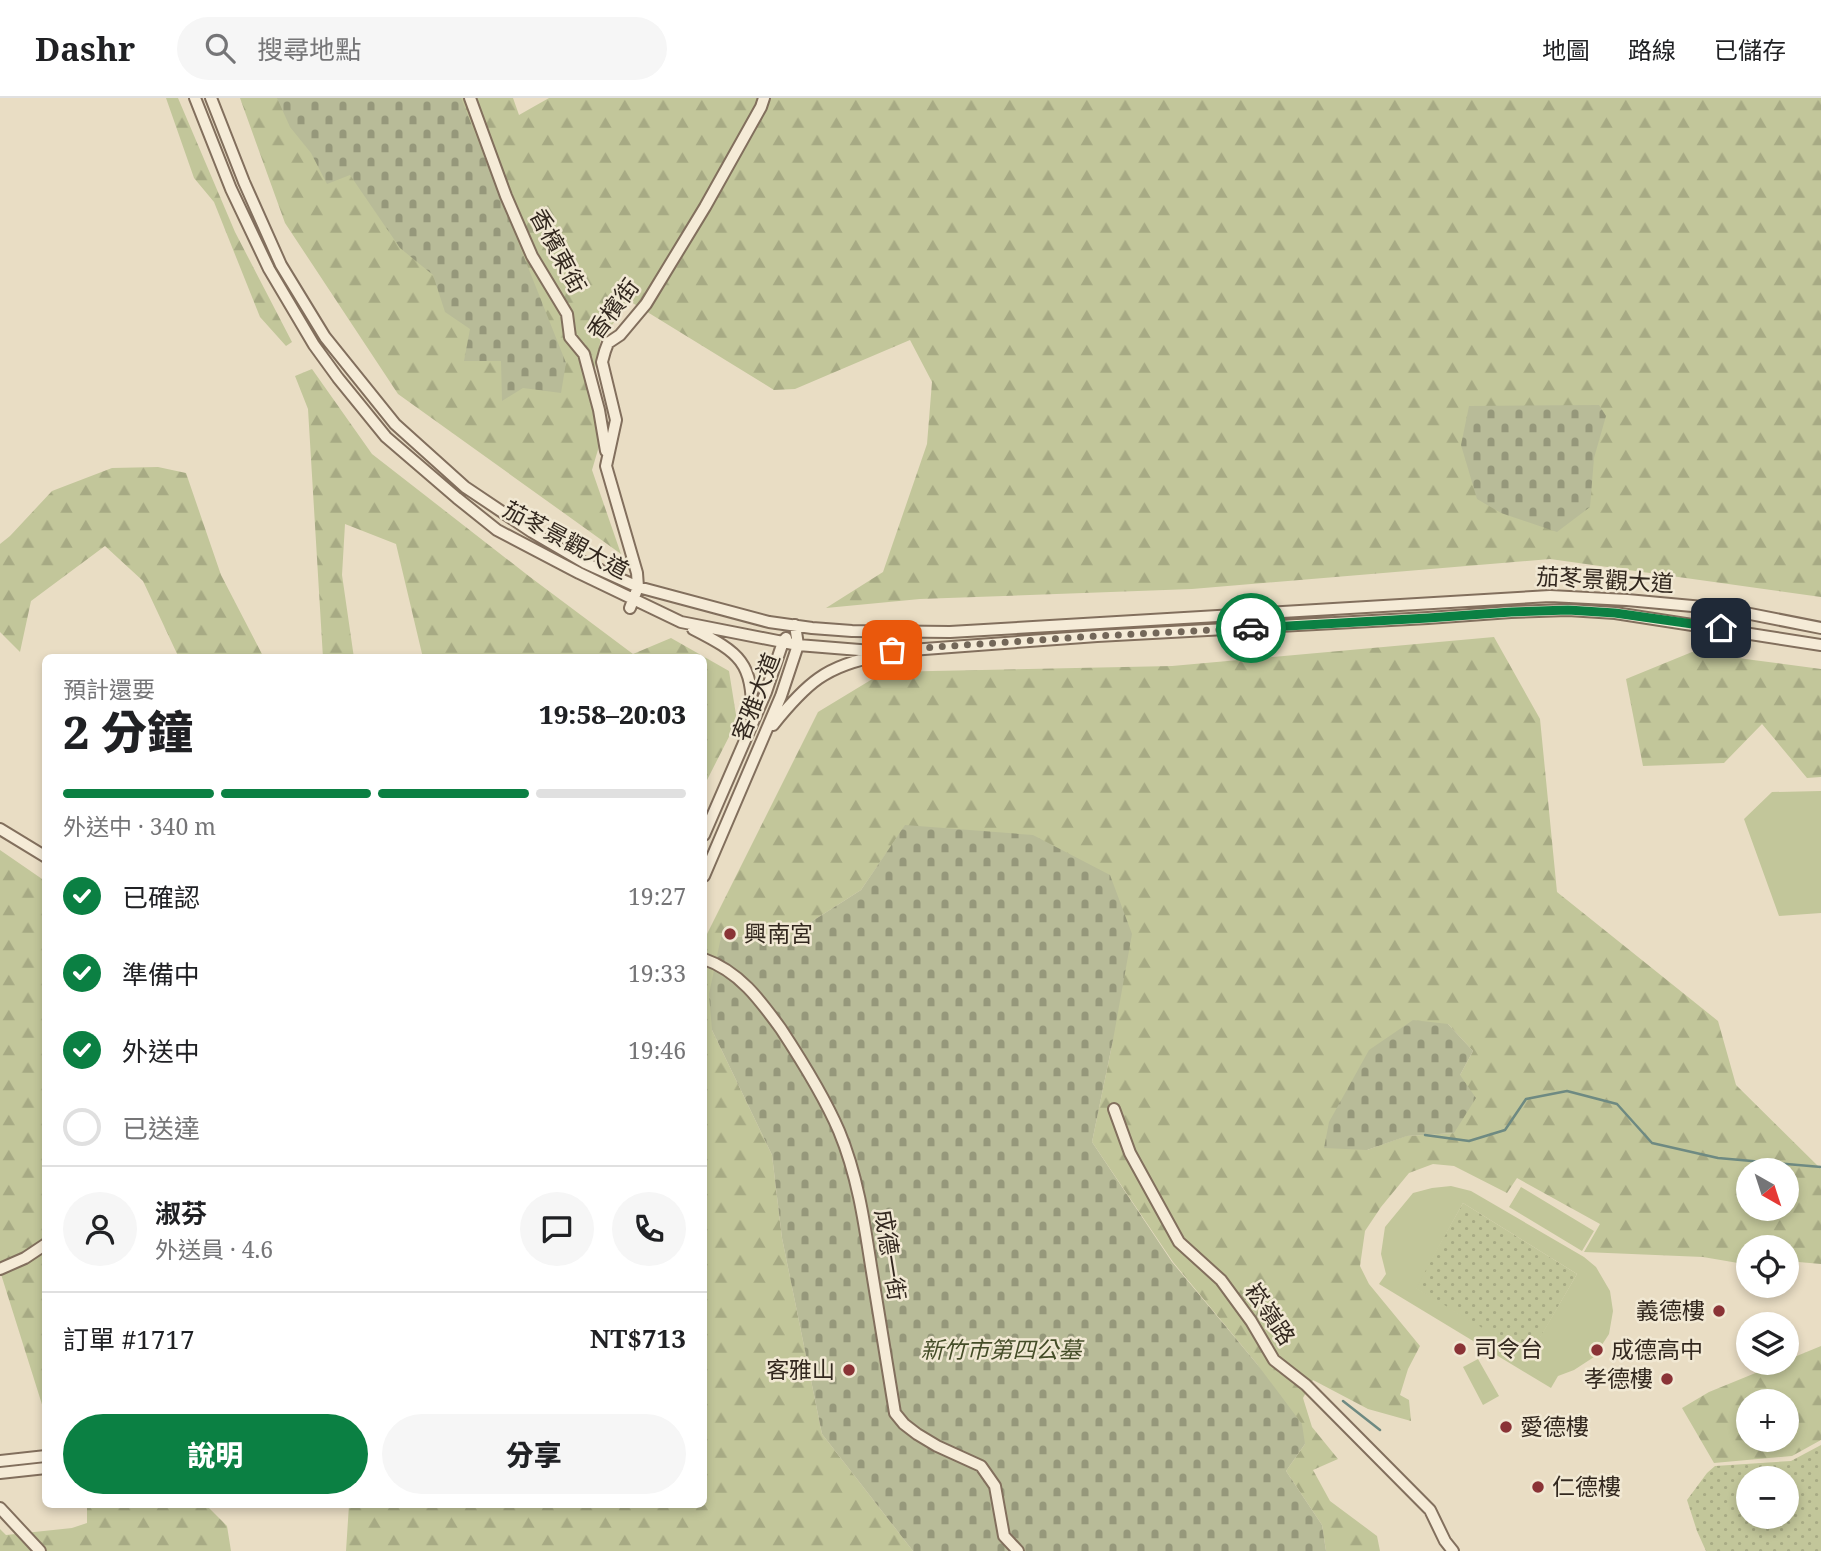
<!DOCTYPE html>
<html lang="zh-TW">
<meta charset="utf-8">
<style>
body{margin:0;font-family:"Noto Serif","Noto Sans TC",serif;background:#f6f6f6;color:#202124;height:100vh;display:flex;flex-direction:column;font-size:26px;white-space:nowrap}
*{box-sizing:border-box;margin:0}
p{font-size:23px;color:#757577}
.icon{flex:none;width:38px;height:38px;fill:none;stroke:currentColor;stroke-width:2;stroke-linecap:round;stroke-linejoin:round}
.map{position:relative;flex:1;overflow:hidden}
.details{position:absolute;left:42px;top:556px;width:665px;height:854px;display:flex;flex-direction:column;background:#fff;border-radius:10px;box-shadow:0 4px 10px #0003}
.details>*{flex:none}
.needle{width:46px;rotate:141deg}
.controls{position:absolute;left:1736px;top:1060px;display:grid;gap:14px}
.controls a{display:grid;place-items:center;width:63px;height:63px;border-radius:50%;background:#fff;box-shadow:0 4px 10px #0003;font-size:35px}
.pin{position:absolute;display:grid;place-items:center;width:60px;height:60px;color:#fff;margin:-30px;border-radius:14px;box-shadow:0 4px 10px #0006}
.courier{position:absolute;display:grid;place-items:center;width:70px;height:70px;margin:-35px;border:5px solid #0b8043;border-radius:50%;background:#fff;color:#222;box-shadow:0 2px 9px #0007}
.summary em{font-style:normal;font-weight:800}
.summary div{display:flex;flex-direction:column-reverse}
.summary{display:flex;align-items:center;justify-content:space-between;height:119px;padding:0 21px}
h1{font-size:46px;font-weight:800;line-height:52px}
.bar{display:grid;grid-template-columns:repeat(4,1fr);gap:10px 7px;align-content:center;height:84px;padding:0 21px}
.bar i{height:9px;border-radius:5px;background:#e0e0e0}
.bar .on{background:#0b8043}
.bar p{grid-column:span 4}
.line{display:flex;align-items:center;gap:18px;padding:0 21px;border-top:2px solid #e0e0e0}
.line div{flex:1}
.round{display:grid;place-items:center;flex:none;width:74px;height:74px;border-radius:37px;background:#f6f6f6}
ol{padding:0 21px;list-style:none}
li{display:flex;align-items:center;gap:21px;height:77px}
li p{margin-inline-start:auto}
li .icon{padding:7px;border-radius:50%;background:#0b8043;color:#fff;stroke-width:4}
li:last-child{color:#757577}
li i{width:38px;height:38px;border:4px solid #e0e0e0;border-radius:50%}
.button{display:flex;gap:14px;margin-top:auto;padding:14px 21px}
.button a{flex:1;height:80px;border-radius:42px;background:#0b8043;color:#fff;font-size:28px;font-weight:800;line-height:80px;text-align:center}
.button a+a{background:#f6f6f6;color:#202124}
header{display:flex;align-items:center;gap:42px;box-sizing:border-box;height:98px;padding:0 35px;background:#fff;border-bottom:2px solid #e0e0e0}
header strong{font-size:33px}
nav{display:flex;gap:38px;margin-inline-start:auto;font-size:24px}
.search{width:490px;height:63px;background:#f6f6f6;display:flex;align-items:center;gap:18px;box-sizing:border-box;padding:0 24px;border-radius:38px;color:#757577;font-size:26px}
.map>svg:first-child{display:block}
.green{fill:url(#green-dots);fill-rule:evenodd}
.forest{fill:url(#forest-firs);fill-rule:evenodd}
.cemetery{fill:url(#cemetery-stones)}
.pitch{fill:#c2c69a;fill-rule:evenodd}
.lines{fill:none;stroke-linecap:round;stroke-linejoin:round}
.stream{stroke:#6e8a82;stroke-width:2.5}
.minor-casing{stroke:#826f5d;stroke-width:14}
.minor{stroke:#f5ebd7;stroke-width:10}
.done{stroke:#736759;stroke-width:7;stroke-dasharray:0 12.6}
.route{stroke:#0b8043;stroke-width:9}
.poi-dot{fill:#8a3336;stroke:#f1e8d3;stroke-width:2.5}
.labels{text-anchor:middle;stroke-width:5;stroke-linejoin:round;paint-order:stroke}
.street-label{font-size:23px;fill:#33281f;stroke:#f1e8d3}
.poi-label{font-size:23px;fill:#33281f;stroke:#f1e8d3;text-anchor:start}
.park-label{font-size:23px;font-style:italic;fill:#454d28;stroke:#f1e8d3}
</style>
<header>
<strong>Dashr</strong>
<div class="search"><svg class="icon" aria-label="search" viewBox="0 0 24 24"><circle cx="10" cy="10" r="6"/><path d="M15 15l6 6"/></svg>搜尋地點</div>
<nav><a>地圖</a><a>路線</a><a>已儲存</a></nav>
</header>
<div class="map">
<svg width="1821" height="1453" viewBox="0 0 1821 1453">
<defs>
<pattern id="green-dots" width="8" height="8" patternUnits="userSpaceOnUse" patternTransform="scale(1.75)"><rect width="8" height="8" fill="#c2c69a"/><path d="M2 2h.1M6 6h.1" fill="none" stroke="#a7aa84" stroke-width="1.8" stroke-linecap="round"/></pattern>
<pattern id="forest-firs" width="22" height="20" patternUnits="userSpaceOnUse" patternTransform="scale(1.75)"><rect width="22" height="20" fill="#c2c69a"/><path d="M5 1l3.5 6h-7zM16 11l3.5 6h-7z" fill="#a7aa84"/></pattern>
<pattern id="cemetery-stones" width="16" height="16" patternUnits="userSpaceOnUse" patternTransform="scale(1.75)"><rect width="16" height="16" fill="#b8bb98"/><path d="M2 7V4a2 2 0 0 1 4 0v3zM10 15v-3a2 2 0 0 1 4 0v3z" fill="#96987b"/></pattern>
</defs>
<rect width="100%" height="100%" fill="#e9ddc4"/>
<path class="green" d="M1463,1105L1577,1176L1529,1259L1415,1190Z
M1821,1347V1453H1706L1697,1433L1687,1402L1707,1375L1715,1368L1791,1363ZM1748,1381H1787V1419H1748Z"/>
<path class="forest" d="M166,0H178L235,134L292,244L286,248L260,219L214,104L194,80Z
M240,0H513L519,17L549,0H1821V499L1550,461L1192,491L920,501L826,510L883,474L927,346L932,284L910,242L795,291L774,292L631,204L601,240L594,275L607,321L592,372L621,456L398,296L285,125Z
M312,271L372,356L530,479L633,556L671,540L729,573L737,623L704,688V560H423L396,446L345,426L342,477L354,560H323L308,311L295,278Z
M158,369L186,375L221,477L264,560H179L143,483L105,448L31,503L20,554L0,534V446L10,438L52,393L112,370Z
M1494,539L1540,621L1557,794L1718,923L1736,987L1821,1071V1166L1787,1163V1150H1748V1164L1738,1165L1703,1159L1584,1154L1600,1126L1517,1080L1507,1095L1454,1068L1433,1066L1409,1075L1381,1109L1365,1133L1360,1168L1369,1186L1420,1248L1408,1271L1400,1297L1409,1302L1411,1323L1368,1311L1313,1282L1303,1300L1312,1329L1338,1361L1313,1372L1330,1403L1377,1438L1380,1453H1326L1322,1427L1286,1373L1305,1346L1257,1266L1173,1164L1092,1044L1113,942L905,728L861,792L789,838L721,839L712,932L772,1057L782,1140L822,1336L913,1453H346L349,1407H704V842L818,614L884,574L1172,568ZM1448,926L1473,953L1460,977L1454,1035L1406,1038L1367,1052ZM1748,1073H1787V1111H1748Z
M1692,554L1821,571V679L1807,680L1762,626L1724,665L1643,668L1626,581Z
M0,752L45,783V1316L0,1173Z
M1821,1248V1342L1792,1358L1714,1365L1682,1310L1709,1294L1780,1265H1787V1262ZM1748,1304H1787V1342H1748Z
M87,1407H206L227,1428L231,1453H0V1431L6,1437L72,1430L87,1425Z"/>
<path class="cemetery" d="M277,0H461L566,265L561,295L523,290L502,303L501,263H464L470,231L445,214L433,177L400,150L350,77L327,86L311,55L290,29Z
M1599,307L1606,318L1594,360L1590,409L1557,434L1501,415L1477,401L1461,347L1469,308Z
M905,727L1033,737L1110,777L1132,836L1113,942L1092,1044L1172,1164L1257,1266L1302,1326L1305,1346L1286,1373L1322,1427L1326,1453H913L822,1336L782,1140L772,1057L712,932L709,896L721,839L789,838L861,792Z
M1413,922L1448,926L1473,953L1460,977L1476,1000L1454,1035L1407,1038L1367,1052L1324,1050L1329,1024L1369,952Z"/>
<path class="pitch" d="M1821,693V815L1779,818L1744,721L1772,694Z
M1451,1088L1471,1093L1584,1159L1596,1169L1610,1193L1613,1213L1609,1236L1594,1259L1574,1272L1558,1278L1551,1290L1379,1186L1386,1176L1381,1156L1385,1129L1413,1095L1432,1090ZM1463,1105L1577,1176L1529,1258L1416,1190Z
M1521,1089L1594,1133L1582,1153L1509,1109Z
M1478,1261L1499,1298L1483,1307L1463,1269Z"/>
<g class="lines">
<path class="stream" d="M1425,1037L1469,1043L1505,1032L1526,1001L1567,993L1617,1006L1652,1045L1718,1060L1821,1069
M1343,1303L1380,1332"/>
<g class="minor-casing">
<path id="minor" d="M195,0L231,91L269,171L314,247L338,280L386,339L457,400L497,432L579,475L681,524L798,547L872,553L911,552L1097,538L1428,520L1511,514L1568,512L1615,515L1821,547
M211,0L244,84L281,167L325,239L395,326L465,389L532,434L585,465L638,489L769,524L812,530L852,533L950,534L1550,498L1627,502L1725,511L1821,530
M470,0L506,98L532,158L567,216L570,239L584,256L599,312L606,353
M630,510L638,489L637,475L606,368L616,322L602,264L605,253L608,245L620,237L646,206L705,109L761,9L764,0
M693,531C740,555 753,564 752,619
M773,627C806,586 826,567 879,558
M0,731L46,759
M704,737L766,594L783,544L786,540
M704,778L781,598L798,547L795,527
M704,861C739,873 760,902 781,931C802,963 824,998 839,1033C857,1076 864,1122 871,1168C879,1217 887,1266 895,1315L904,1326L917,1336L937,1348L981,1368L995,1388L1004,1438L1018,1453
M1114,1011L1130,1055L1179,1144L1221,1182L1251,1223L1274,1262L1306,1287L1430,1412L1445,1443L1453,1453
M0,1171L25,1160L46,1146
M0,1363L46,1358
M0,1375L46,1370
M0,1410L40,1453"/>
</g>
<use href="#minor" class="minor"/>
</g>
<g class="lines">
<path class="done" d="M892,552L1097,538L1251,530"/>
<path class="route" d="M1251,530L1428,520L1511,514L1568,512L1615,515L1721,530"/>
</g>
<g class="poi-dot">
<circle cx="730" cy="836" r="7"/>
<circle cx="1719" cy="1213" r="7"/>
<circle cx="1460" cy="1251" r="7"/>
<circle cx="1597" cy="1252" r="7"/>
<circle cx="849" cy="1272" r="7"/>
<circle cx="1667" cy="1281" r="7"/>
<circle cx="1506" cy="1329" r="7"/>
<circle cx="1538" cy="1389" r="7"/>
</g>
<g class="labels">
<g class="street-label">
<text transform="translate(558 153) rotate(62)" y="8">香檳東街</text>
<text transform="translate(613 211) rotate(-53)" y="8">香檳街</text>
<text transform="translate(566 442) rotate(28)" y="8">茄苳景觀大道</text>
<text transform="translate(1605 482) rotate(3)" y="8">茄苳景觀大道</text>
<text transform="translate(756 599) rotate(-69)" y="8">客雅大道</text>
<text transform="translate(890 1157) rotate(81)" y="8">成德一街</text>
<text transform="translate(1270 1216) rotate(56)" y="8">崧嶺路</text>
</g>
<g class="poi-label">
<text x="744" y="844">興南宮</text>
<text x="1705" y="1221" text-anchor="end">義德樓</text>
<text x="1474" y="1259">司令台</text>
<text x="1611" y="1260">成德高中</text>
<text x="835" y="1280" text-anchor="end">客雅山</text>
<text x="1653" y="1289" text-anchor="end">孝德樓</text>
<text x="1520" y="1337">愛德樓</text>
<text x="1552" y="1397">仁德樓</text>
</g>
<g class="park-label">
<text x="1001" y="1260">新竹市第四公墓</text>
</g>
</g>
</svg>
<div class="controls">
<a><svg class="needle" viewBox="-14 -14 28 28"><path d="M0-13l5 13h-10z" fill="#e53935"/><path d="M0 13l5-13h-10z" fill="#757577"/></svg></a>
<a><svg class="icon" aria-label="locate" viewBox="0 0 24 24"><circle cx="12" cy="12" r="6"/><path d="M12 2v4M12 18v4M2 12h4M18 12h4"/></svg></a>
<a><svg class="icon" aria-label="layers" viewBox="0 0 24 24"><path d="M12 4l9 5-9 5-9-5zM3 14l9 5 9-5"/></svg></a>
<a>+</a>
<a>−</a>
</div>
<div class="pin" style="left:892px;top:552px;background:#ea580c"><svg class="icon" aria-label="bag" viewBox="0 0 24 24"><path d="M5 8h14l-1 12H6zM9 8a3 3 0 0 1 6 0"/></svg></div>
<div class="pin" style="left:1721px;top:530px;background:#1f2937"><svg class="icon" aria-label="home" viewBox="0 0 24 24"><path d="M3 11l9-7 9 7M6 9v11h12V9"/></svg></div>
<div class="courier" style="left:1251px;top:530px"><svg class="icon" aria-label="car" viewBox="0 0 24 24"><path d="M5 17H2v-5l4-1 3-4h7l3 4 3 1v5h-3M9 17h6M6 11h13"/><circle cx="7" cy="17" r="2"/><circle cx="17" cy="17" r="2"/></svg></div>
<section class="details">
<div class="summary"><div><h1>2 分鐘</h1><p>預計還要</p></div><em>19:58–20:03</em></div>
<div class="bar"><i class="on"></i><i class="on"></i><i class="on"></i><i></i><p>外送中 · 340 m</p></div>
<ol>
<li><svg class="icon" aria-label="check" viewBox="0 0 24 24"><path d="M5 12l5 5 9-10"/></svg>已確認<p>19:27</p></li>
<li><svg class="icon" aria-label="check" viewBox="0 0 24 24"><path d="M5 12l5 5 9-10"/></svg>準備中<p>19:33</p></li>
<li><svg class="icon" aria-label="check" viewBox="0 0 24 24"><path d="M5 12l5 5 9-10"/></svg>外送中<p>19:46</p></li>
<li><i></i>已送達</li>
</ol>
<div class="line" style="height:126px"><a class="round"><svg class="icon" aria-label="person" viewBox="0 0 24 24"><circle cx="12" cy="8" r="4"/><path d="M4 21q1-7 8-7t8 7"/></svg></a><div><b>淑芬</b><p>外送員 · 4.6</p></div><a class="round"><svg class="icon" aria-label="chat" viewBox="0 0 24 24"><path d="M4 5h16v11H9l-5 4z"/></svg></a><a class="round"><svg class="icon" aria-label="phone" viewBox="0 0 24 24"><path d="M5 4h4l2 5-3 2q2 4 5 5l2-3 5 2v4C11 20 4 13 5 4z"/></svg></a></div>
<div class="line" style="height:91px"><div>訂單 #1717</div><b>NT$713</b></div>
<div class="button"><a>說明</a><a>分享</a></div>
</section>
</div>
